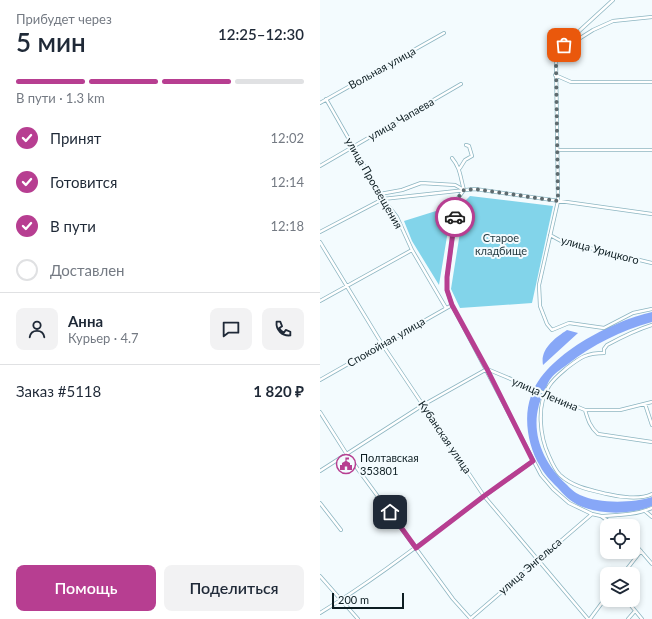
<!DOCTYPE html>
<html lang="ru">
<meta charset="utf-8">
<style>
body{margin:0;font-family:Lato,sans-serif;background:#f2f2f3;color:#1f2937;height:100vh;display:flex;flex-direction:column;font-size:15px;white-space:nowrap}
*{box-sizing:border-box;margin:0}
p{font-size:13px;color:#747a83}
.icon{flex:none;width:22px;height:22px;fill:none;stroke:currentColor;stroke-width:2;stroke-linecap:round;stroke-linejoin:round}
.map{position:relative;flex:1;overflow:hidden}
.panel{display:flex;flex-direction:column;background:#fff;width:320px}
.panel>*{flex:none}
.tools{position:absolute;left:280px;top:519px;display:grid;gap:8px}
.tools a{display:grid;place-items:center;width:40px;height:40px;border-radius:8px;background:#fff;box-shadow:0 2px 6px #0003;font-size:20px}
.scale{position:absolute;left:12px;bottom:10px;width:72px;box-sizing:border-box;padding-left:4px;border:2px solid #0d1d22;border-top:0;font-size:11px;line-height:14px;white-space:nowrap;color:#0d1d22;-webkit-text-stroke:3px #f3fbfe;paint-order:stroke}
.pin{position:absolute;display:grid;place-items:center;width:34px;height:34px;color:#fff;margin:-17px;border-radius:8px;box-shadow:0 2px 6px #0006}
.courier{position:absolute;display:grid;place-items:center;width:40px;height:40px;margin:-20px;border:3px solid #b73e91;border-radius:50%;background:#fff;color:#222;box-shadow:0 1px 5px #0007}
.overview em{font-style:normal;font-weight:600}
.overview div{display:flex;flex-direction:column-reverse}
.overview{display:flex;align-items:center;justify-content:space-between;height:68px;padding:0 16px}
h1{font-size:26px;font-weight:600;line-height:30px}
.bar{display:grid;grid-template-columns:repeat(4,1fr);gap:6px 4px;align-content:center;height:48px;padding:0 16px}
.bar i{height:5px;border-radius:3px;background:#e0e1e3}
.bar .selected{background:#b73e91}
.bar p{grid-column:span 4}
.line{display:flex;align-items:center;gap:10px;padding:0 16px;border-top:1px solid #e0e1e3}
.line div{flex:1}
.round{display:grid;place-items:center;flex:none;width:42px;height:42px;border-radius:8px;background:#f2f2f3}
ol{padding:0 16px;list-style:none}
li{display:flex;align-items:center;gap:12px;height:44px}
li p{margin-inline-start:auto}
li .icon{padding:4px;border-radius:50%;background:#b73e91;color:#fff;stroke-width:4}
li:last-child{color:#747a83}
li i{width:22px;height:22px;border:2px solid #e0e1e3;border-radius:50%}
.primary-button{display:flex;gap:8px;margin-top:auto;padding:8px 16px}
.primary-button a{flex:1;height:46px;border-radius:8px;background:#b73e91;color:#fff;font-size:16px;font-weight:600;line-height:46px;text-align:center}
.primary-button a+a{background:#f2f2f3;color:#1f2937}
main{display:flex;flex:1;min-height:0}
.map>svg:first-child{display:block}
.green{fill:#82d4ea}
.water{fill:#87a7f7}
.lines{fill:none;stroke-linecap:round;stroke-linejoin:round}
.minor-casing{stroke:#8cb5c1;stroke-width:4}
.minor{stroke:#fff;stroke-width:2.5}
.done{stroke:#5e6b6f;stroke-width:4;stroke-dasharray:0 7.2}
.route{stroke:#b73e91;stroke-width:5}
.labels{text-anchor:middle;stroke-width:4;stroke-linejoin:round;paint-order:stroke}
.street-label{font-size:11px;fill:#0d1d22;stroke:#f3fbfe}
.park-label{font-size:11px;fill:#1f363c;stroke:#f3fbfe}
.poi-label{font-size:11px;fill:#0d1d22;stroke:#f3fbfe;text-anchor:start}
</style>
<main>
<section class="panel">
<div class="overview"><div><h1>5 мин</h1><p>Прибудет через</p></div><em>12:25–12:30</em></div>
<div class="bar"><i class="selected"></i><i class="selected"></i><i class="selected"></i><i></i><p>В пути · 1.3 km</p></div>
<ol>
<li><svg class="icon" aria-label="check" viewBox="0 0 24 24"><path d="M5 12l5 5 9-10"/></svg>Принят<p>12:02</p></li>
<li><svg class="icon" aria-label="check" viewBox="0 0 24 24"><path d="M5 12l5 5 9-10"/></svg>Готовится<p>12:14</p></li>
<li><svg class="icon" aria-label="check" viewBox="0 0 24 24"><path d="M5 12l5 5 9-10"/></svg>В пути<p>12:18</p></li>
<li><i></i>Доставлен</li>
</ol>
<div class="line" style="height:72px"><a class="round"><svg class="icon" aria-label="person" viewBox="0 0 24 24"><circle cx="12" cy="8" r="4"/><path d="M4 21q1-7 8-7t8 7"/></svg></a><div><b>Анна</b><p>Курьер · 4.7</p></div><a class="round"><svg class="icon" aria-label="chat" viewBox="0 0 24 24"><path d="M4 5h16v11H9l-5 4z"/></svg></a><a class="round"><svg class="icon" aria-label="phone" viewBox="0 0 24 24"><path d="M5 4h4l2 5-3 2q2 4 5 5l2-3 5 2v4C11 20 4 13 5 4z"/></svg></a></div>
<div class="line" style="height:52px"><div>Заказ #5118</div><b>1 820 ₽</b></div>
<div class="primary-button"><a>Помощь</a><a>Поделиться</a></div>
</section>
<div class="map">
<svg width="332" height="619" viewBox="0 0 332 619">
<rect width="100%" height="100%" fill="#f3fbfe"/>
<path class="green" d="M150,196L233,206L212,303L140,308L131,289L145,201Z
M132,206L119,285L92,241L84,221Z"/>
<path class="water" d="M332,312V322C300,331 274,344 248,364C243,368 236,372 232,377C229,380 227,385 226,388C207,422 218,458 246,484C250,488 255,493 260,495C279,504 313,503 332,497V506C311,515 279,515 258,505C250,501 243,494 237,487C231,481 224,474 220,466C208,447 203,417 211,396C225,355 292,321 332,312Z
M247,330L258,333L223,365C220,349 235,338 247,330Z"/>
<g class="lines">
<g class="minor-casing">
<path id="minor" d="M293,0L244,45L239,52L236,59L238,201L219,285L220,306L227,324L232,330L249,323L284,328L313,313L332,309
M248,41L254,42L273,30L293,21L332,17
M235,75L251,82H332
M6,99L63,199L77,217L92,250L126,308
M0,103L124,33
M237,150H332
M132,158C141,169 140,177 144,190
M0,166L141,84
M140,168L145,160L152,156L149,146L146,145
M144,190L138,198L127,277V290L132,305L221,475L233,489L249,503L272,514L281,516L295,526
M60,194L82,190L101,183L135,185L144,190
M0,232L63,199L155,189L332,214
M230,235L241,241L332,263
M0,242L62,344L164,496L268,619
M0,301L92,250
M332,325C316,330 302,337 287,345L284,349V353C267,353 261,357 248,367C241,373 234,378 229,386C216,405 220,437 229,456C232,463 235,470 240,475C253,487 270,490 287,494C299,497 320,500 332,494
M0,380L132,305
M325,404L332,425
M265,410C268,420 270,427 278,434L332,442
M0,412L26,453L133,599L151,619
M0,471L103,405L167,369L265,410H300L332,402
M0,503L21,530
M325,511L332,517
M281,516C298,515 316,515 332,508
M313,542L332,564
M303,574L321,551
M0,576L38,619
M308,602L322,619
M0,613C74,568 141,511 213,461
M150,619L272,514
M270,619L287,596
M308,619L315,611"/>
</g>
<use href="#minor" class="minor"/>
</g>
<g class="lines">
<path class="done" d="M135,217L138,198L144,190L155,189L238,201L236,64L238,52L244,45"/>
<path class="route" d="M70,512L96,548L164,496L213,461L167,369L132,305L127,290V277L135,217"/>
</g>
<defs>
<g id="civic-ring" transform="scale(1)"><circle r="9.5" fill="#f3fbfe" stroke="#b73e91" stroke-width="1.5"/><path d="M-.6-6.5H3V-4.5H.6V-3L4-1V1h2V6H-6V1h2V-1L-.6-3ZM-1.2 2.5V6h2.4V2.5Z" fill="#b73e91"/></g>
</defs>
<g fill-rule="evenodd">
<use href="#civic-ring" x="26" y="464"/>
</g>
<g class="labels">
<g class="street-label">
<text transform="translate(62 68) rotate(-29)" y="4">Вольная улица</text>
<text transform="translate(81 119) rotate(-30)" y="4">улица Чапаева</text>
<text transform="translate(54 183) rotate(60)" y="4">улица Просвещения</text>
<text transform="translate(280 250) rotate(15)" y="4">улица Урицкого</text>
<text transform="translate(66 342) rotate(-30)" y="4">Спокойная улица</text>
<text transform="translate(225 394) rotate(23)" y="4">улица Ленина</text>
<text transform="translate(125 437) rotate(56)" y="4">Кубанская улица</text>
<text transform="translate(210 566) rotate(-41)" y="4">улица Энгельса</text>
</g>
<g class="park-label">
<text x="181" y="242">Старое<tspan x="181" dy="13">кладбище</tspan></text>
</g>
<g class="poi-label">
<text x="40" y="462">Полтавская<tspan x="40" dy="13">353801</tspan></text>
</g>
</g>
</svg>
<div class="tools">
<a><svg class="icon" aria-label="locate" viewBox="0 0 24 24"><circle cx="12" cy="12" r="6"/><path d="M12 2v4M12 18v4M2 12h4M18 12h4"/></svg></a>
<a><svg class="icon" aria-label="layers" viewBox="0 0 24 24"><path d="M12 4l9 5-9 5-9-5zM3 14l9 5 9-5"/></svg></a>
</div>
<div class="scale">200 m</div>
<div class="pin" style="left:244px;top:45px;background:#ea580c"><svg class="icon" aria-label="bag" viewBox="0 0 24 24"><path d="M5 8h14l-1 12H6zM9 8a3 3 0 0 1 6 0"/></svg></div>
<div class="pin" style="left:70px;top:512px;background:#1f2937"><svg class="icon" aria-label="home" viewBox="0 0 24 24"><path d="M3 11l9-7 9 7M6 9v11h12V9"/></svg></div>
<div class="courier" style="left:135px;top:217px"><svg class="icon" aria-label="car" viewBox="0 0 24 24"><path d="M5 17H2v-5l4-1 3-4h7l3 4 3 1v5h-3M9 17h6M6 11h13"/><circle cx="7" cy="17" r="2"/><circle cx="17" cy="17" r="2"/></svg></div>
</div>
</main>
